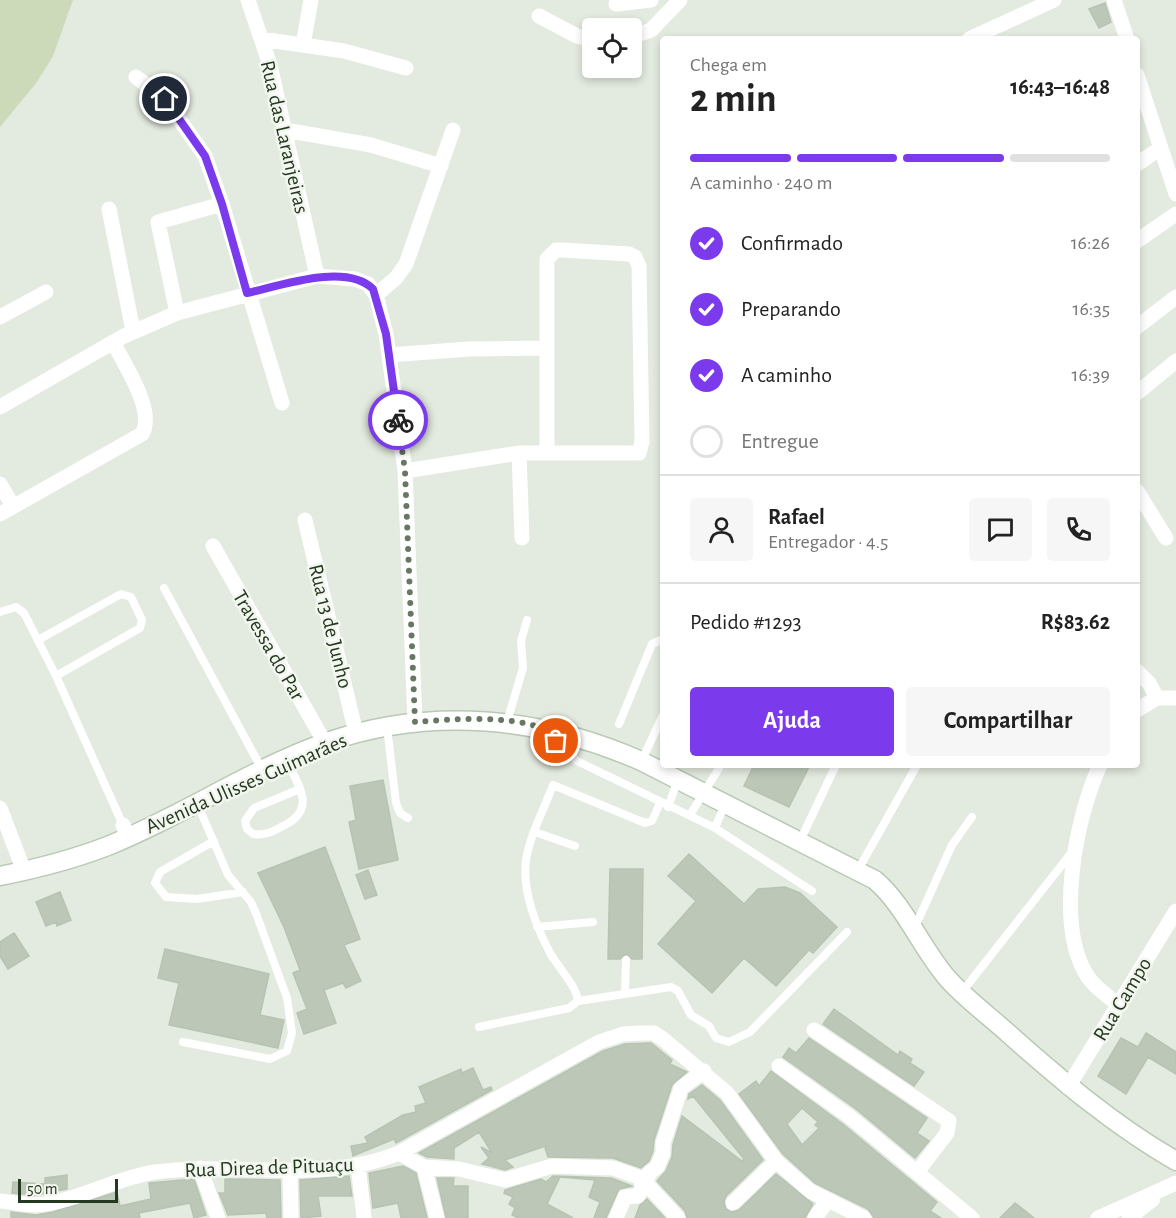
<!DOCTYPE html>
<html lang="pt">
<meta charset="utf-8">
<style>
body{margin:0;font-family:"Alegreya Sans",sans-serif;background:#f6f6f6;color:#222;height:100vh;display:flex;flex-direction:column;font-size:22px;white-space:nowrap}
*{box-sizing:border-box;margin:0}
p{font-size:20px;color:#767676}
.icon{flex:none;width:33px;height:33px;fill:none;stroke:currentColor;stroke-width:2;stroke-linecap:round;stroke-linejoin:round}
.map{position:relative;flex:1;overflow:hidden}
.panel{position:absolute;left:660px;top:36px;width:480px;height:732px;display:flex;flex-direction:column;background:#fff;border-radius:6px;box-shadow:0 3px 9px #0003}
.panel>*{flex:none}
.fabs{position:absolute;left:582px;top:18px;display:grid;gap:12px}
.fabs a{display:grid;place-items:center;width:60px;height:60px;border-radius:6px;background:#fff;box-shadow:0 3px 9px #0003;font-size:30px}
.scale{position:absolute;left:18px;bottom:15px;width:100px;box-sizing:border-box;padding-left:6px;border:3px solid #253921;border-top:0;font-size:16px;line-height:21px;white-space:nowrap;color:#253921;-webkit-text-stroke:4px #f2f6ef;paint-order:stroke}
.pin{position:absolute;display:grid;place-items:center;width:51px;height:51px;color:#fff;margin:-26px;border:3px solid #fff;border-radius:50%;box-shadow:0 2px 6px #0007}
.courier{position:absolute;display:grid;place-items:center;width:60px;height:60px;margin:-30px;border:4px solid #7c3aed;border-radius:50%;background:#fff;color:#222;box-shadow:0 2px 8px #0007}
.headline em{font-style:normal;font-weight:600}
.headline div{display:flex;flex-direction:column-reverse}
.headline{display:flex;align-items:center;justify-content:space-between;height:102px;padding:0 30px}
h1{font-size:39px;font-weight:600;line-height:45px}
.bar{display:grid;grid-template-columns:repeat(4,1fr);gap:9px 6px;align-content:center;height:72px;padding:0 30px}
.bar i{height:8px;border-radius:4px;background:#e0e0e0}
.bar .on{background:#7c3aed}
.bar p{grid-column:span 4}
.line{display:flex;align-items:center;gap:15px;padding:0 30px;border-top:2px solid #e0e0e0}
.line div{flex:1}
.round{display:grid;place-items:center;flex:none;width:63px;height:63px;border-radius:6px;background:#f6f6f6}
ol{padding:0 30px;list-style:none}
li{display:flex;align-items:center;gap:18px;height:66px}
li p{margin-inline-start:auto}
li .icon{padding:6px;border-radius:50%;background:#7c3aed;color:#fff;stroke-width:4}
li:last-child{color:#767676}
li i{width:33px;height:33px;border:3px solid #e0e0e0;border-radius:50%}
.cta{display:flex;gap:12px;margin-top:auto;padding:12px 30px}
.cta a{flex:1;height:69px;border-radius:6px;background:#7c3aed;color:#fff;font-size:24px;font-weight:600;line-height:69px;text-align:center}
.cta a+a{background:#f6f6f6;color:#222}
.map>svg:first-child{display:block}
.green{fill:#cddab9}
.building{fill:#bdc7b8;stroke:#b7c3b2;stroke-width:1.5;fill-rule:evenodd}
.lines{fill:none;stroke-linecap:round;stroke-linejoin:round}
.secondary-casing{stroke:#b9c9b3;stroke-width:21}
.lane{stroke:#fff;stroke-width:8}
.street{stroke:#fff;stroke-width:15}
.secondary{stroke:#fff;stroke-width:18}
.done{stroke:#687764;stroke-width:6;stroke-dasharray:0 10.8}
.route{stroke:#7c3aed;stroke-width:8}
.labels{text-anchor:middle;stroke-width:5;stroke-linejoin:round;paint-order:stroke}
.street-label{font-size:21px;fill:#253921;stroke:#f2f6ef}
</style>
<div class="map">
<svg width="1176" height="1218" viewBox="0 0 1176 1218">
<rect width="100%" height="100%" fill="#e3eadf"/>
<path class="green" d="M0,0H73L53,56L37,82L0,127Z"/>
<path class="building" d="M1105,3L1111,22L1099,28L1089,9Z
M754,765H810L789,807L744,786Z
M383,780L398,860L359,869L349,822L356,820L350,786Z
M325,847L360,939L344,945L361,981L346,988L343,983L324,990L336,1023L304,1034L297,1013L307,1009L293,973L300,970L284,927L258,873Z
M689,854L744,904L758,889L785,887L800,893L837,927L813,953L809,950L776,986L744,958L712,993L658,944L696,901L668,876Z
M610,869H643L642,959H632L626,954L620,959H608Z
M368,870L377,895L365,899L356,875Z
M60,892L71,920L57,926L56,922L46,926L36,902Z
M14,933L29,956L8,969L0,956V942Z
M165,949L269,974L260,1015L284,1020L278,1048L169,1025L179,983L158,978Z
M834,1009L898,1055L900,1051L912,1059L910,1063L924,1072L914,1086L823,1024Z
M1146,1033L1176,1052V1074L1148,1057L1126,1094L1098,1076L1121,1038L1138,1047Z
M809,1038L927,1118L917,1133L929,1141L915,1158L856,1109L783,1057L789,1048L796,1053Z
M651,1043L672,1060L670,1064L687,1072L672,1085L654,1140L653,1151L649,1161L641,1168L613,1158L548,1157L545,1148L548,1145L505,1160L513,1167L505,1170L482,1164L489,1158L481,1147L492,1153L479,1132L454,1148V1159L427,1157L419,1153L603,1051L625,1044Z
M473,1068L483,1090L491,1087L492,1090L396,1143L394,1139L353,1156L351,1146L368,1143L365,1137L403,1115L416,1112L415,1106L426,1103L419,1087L461,1069L462,1073Z
M771,1071L844,1125L937,1202L930,1211L941,1218H874L868,1209L815,1183L783,1154L739,1094L756,1081L759,1086ZM802,1108L818,1122L815,1125L819,1128L802,1145L787,1124Z
M702,1085L720,1100L763,1160L726,1196L724,1201L726,1209L731,1212L739,1210L776,1174L813,1204L805,1218H687L685,1211L657,1181L666,1171L672,1157L673,1145L682,1116L742,1161L744,1159L693,1096L688,1099L689,1094Z
M403,1166L416,1173L427,1218H401L398,1203L373,1208L369,1173Z
M67,1175V1189L36,1195L12,1193L13,1182L45,1184V1178Z
M349,1176L352,1196H318L321,1216L301,1218L300,1180Z
M553,1176L611,1178L632,1186L619,1189L606,1218H594L600,1202L589,1197L595,1180L560,1177L547,1204L573,1218H518L512,1215L515,1208L509,1204L513,1197L504,1193L505,1190L541,1179L546,1182Z
M437,1178H454L453,1186H468V1218H446Z
M194,1179L206,1215L194,1218L190,1203L139,1213L140,1218H11V1212L36,1215L53,1212L117,1192L120,1206L151,1199L149,1183Z
M225,1179L280,1180L281,1218H267L266,1213L228,1215L219,1193H225Z
M647,1199L665,1218H635L640,1205Z
M1015,1203L1034,1218H1000Z"/>
<g class="lines">
<g class="secondary-casing">
<path id="secondary" d="M0,876C35,869 71,860 105,847C181,817 250,769 327,742C432,706 541,717 641,761L875,880C906,907 921,948 948,979C966,999 989,1016 1009,1034C1062,1081 1115,1126 1176,1161"/>
</g>
<path class="lane" d="M164,588L258,762
M0,612L16,607L24,613L56,676L123,825
M38,640L121,594L131,597L142,620L140,628L56,676
M507,722L523,668L521,641L527,620
M619,724L652,644L663,639
M387,727L396,803L400,813L408,818
M552,736L577,761L715,828L812,891
M286,760C298,784 317,809 285,825C274,831 266,836 253,834L247,829L245,821L254,808L300,789
M642,760L663,715
M668,807L678,780
M690,815L721,765
M715,828L725,804
M535,832L575,846
M214,841L160,872L155,883L166,897L197,899L243,892
M800,841L836,765
M858,870L917,765
M537,927L593,922
M915,927L952,845L972,817
M962,992L1072,852
M625,993L626,960
M578,1001L671,987L678,991L691,1015L709,1026L716,1038L729,1042L750,1032L847,932
M479,1027L569,1008L578,1001C576,985 558,967 550,953C536,926 522,890 526,860C530,835 544,809 553,785L645,823L652,821L660,803
M183,1042L270,1059L287,1051L292,1033L287,998L257,916L251,902L228,875L197,803"/>
<path class="street" d="M248,0L270,65L317,276
M1114,0L1127,39
M616,4L651,0
M539,16L577,36L592,40
M632,37L651,30L680,0
M261,39L344,51L406,68
M969,39L1054,0
M303,45L311,0
M1137,75L1176,194
M136,77L165,99L205,156L222,204L282,403
M285,130L371,145L441,166
M1137,164L1161,148
M109,209L133,331
M1137,241L1176,214
M376,295L396,278L406,264L453,130
M177,313L158,222L222,204
M0,317L46,292
M1137,327L1176,297
M389,355L469,349L545,348
M1137,393L1176,361
M0,407L124,336L177,313L317,276L355,279L368,284L376,295L386,334L405,471L415,722
M519,453L522,538
M405,471L519,453H639L642,442L639,266L635,257L629,254L562,250H556L547,259V451
M0,484L13,506
M1137,491L1166,538
M0,514L142,434C156,411 124,364 113,342
M305,520L356,733
M213,546L325,743
M1137,671L1149,683L1157,698
M1137,710L1157,698H1176
M1100,765C1076,817 1054,926 1088,977C1096,989 1108,996 1119,1005
M0,808L24,871
M123,825L128,837
M814,1030L949,1121L947,1133L918,1171
M779,1066L850,1117L972,1218
M1068,1087L1176,911
M399,1153L424,1167L459,1169L505,1180L552,1166L613,1168L641,1178L678,1218
M358,1165L364,1218
M424,1167L437,1218
M200,1168L218,1218
M290,1170L291,1218
M646,1185L649,1173L657,1167L663,1153V1143L681,1088L704,1071
M0,1201C12,1202 25,1205 36,1205C77,1202 114,1178 155,1172C235,1161 322,1185 399,1153L599,1042L623,1034L641,1033H654L663,1039L727,1093L776,1161L810,1191L864,1218
M733,1203L776,1161
M616,1218L625,1197L638,1196L642,1188L641,1178
M815,1218L828,1200
M1098,1218L1176,1183
M1129,1218L1153,1199"/>
<use href="#secondary" class="secondary"/>
</g>
<g class="lines">
<path class="done" d="M398,420L405,471L415,722C453,719 506,715 542,728C548,730 552,737 556,741"/>
<path class="route" d="M165,99L205,156L222,204L247,293C279,286 346,262 373,289L386,334L398,420"/>
</g>
<g class="labels">
<g class="street-label">
<text transform="translate(285 137) rotate(77)" y="7">Rua das Laranjeiras</text>
<text transform="translate(331 626) rotate(76)" y="7">Rua 13 de Junho</text>
<text transform="translate(269 645) rotate(60)" y="7">Travessa do Par</text>
<text transform="translate(246 783) rotate(-24)" y="7">Avenida Ulisses Guimarães</text>
<text transform="translate(1122 999) rotate(-59)" y="7">Rua Campo</text>
<text transform="translate(269 1167) rotate(-2)" y="7">Rua Direa de Pituaçu</text>
</g>
</g>
</svg>
<div class="fabs">
<a><svg class="icon" aria-label="locate" viewBox="0 0 24 24"><circle cx="12" cy="12" r="6"/><path d="M12 2v4M12 18v4M2 12h4M18 12h4"/></svg></a>
</div>
<div class="scale">50 m</div>
<div class="pin" style="left:556px;top:741px;background:#ea580c"><svg class="icon" aria-label="bag" viewBox="0 0 24 24"><path d="M5 8h14l-1 12H6zM9 8a3 3 0 0 1 6 0"/></svg></div>
<div class="pin" style="left:165px;top:99px;background:#1f2937"><svg class="icon" aria-label="home" viewBox="0 0 24 24"><path d="M3 11l9-7 9 7M6 9v11h12V9"/></svg></div>
<div class="courier" style="left:398px;top:420px"><svg class="icon" aria-label="bike" viewBox="0 0 24 24"><circle cx="6" cy="16" r="4"/><circle cx="18" cy="16" r="4"/><path d="M6 16l4-8h5l3 8M10 8l3 8H6M13 5h3"/></svg></div>
<section class="panel">
<div class="headline"><div><h1>2 min</h1><p>Chega em</p></div><em>16:43–16:48</em></div>
<div class="bar"><i class="on"></i><i class="on"></i><i class="on"></i><i></i><p>A caminho · 240 m</p></div>
<ol>
<li><svg class="icon" aria-label="check" viewBox="0 0 24 24"><path d="M5 12l5 5 9-10"/></svg>Confirmado<p>16:26</p></li>
<li><svg class="icon" aria-label="check" viewBox="0 0 24 24"><path d="M5 12l5 5 9-10"/></svg>Preparando<p>16:35</p></li>
<li><svg class="icon" aria-label="check" viewBox="0 0 24 24"><path d="M5 12l5 5 9-10"/></svg>A caminho<p>16:39</p></li>
<li><i></i>Entregue</li>
</ol>
<div class="line" style="height:108px"><a class="round"><svg class="icon" aria-label="person" viewBox="0 0 24 24"><circle cx="12" cy="8" r="4"/><path d="M4 21q1-7 8-7t8 7"/></svg></a><div><b>Rafael</b><p>Entregador · 4.5</p></div><a class="round"><svg class="icon" aria-label="chat" viewBox="0 0 24 24"><path d="M4 5h16v11H9l-5 4z"/></svg></a><a class="round"><svg class="icon" aria-label="phone" viewBox="0 0 24 24"><path d="M5 4h4l2 5-3 2q2 4 5 5l2-3 5 2v4C11 20 4 13 5 4z"/></svg></a></div>
<div class="line" style="height:78px"><div>Pedido #1293</div><b>R$83.62</b></div>
<div class="cta"><a>Ajuda</a><a>Compartilhar</a></div>
</section>
</div>
